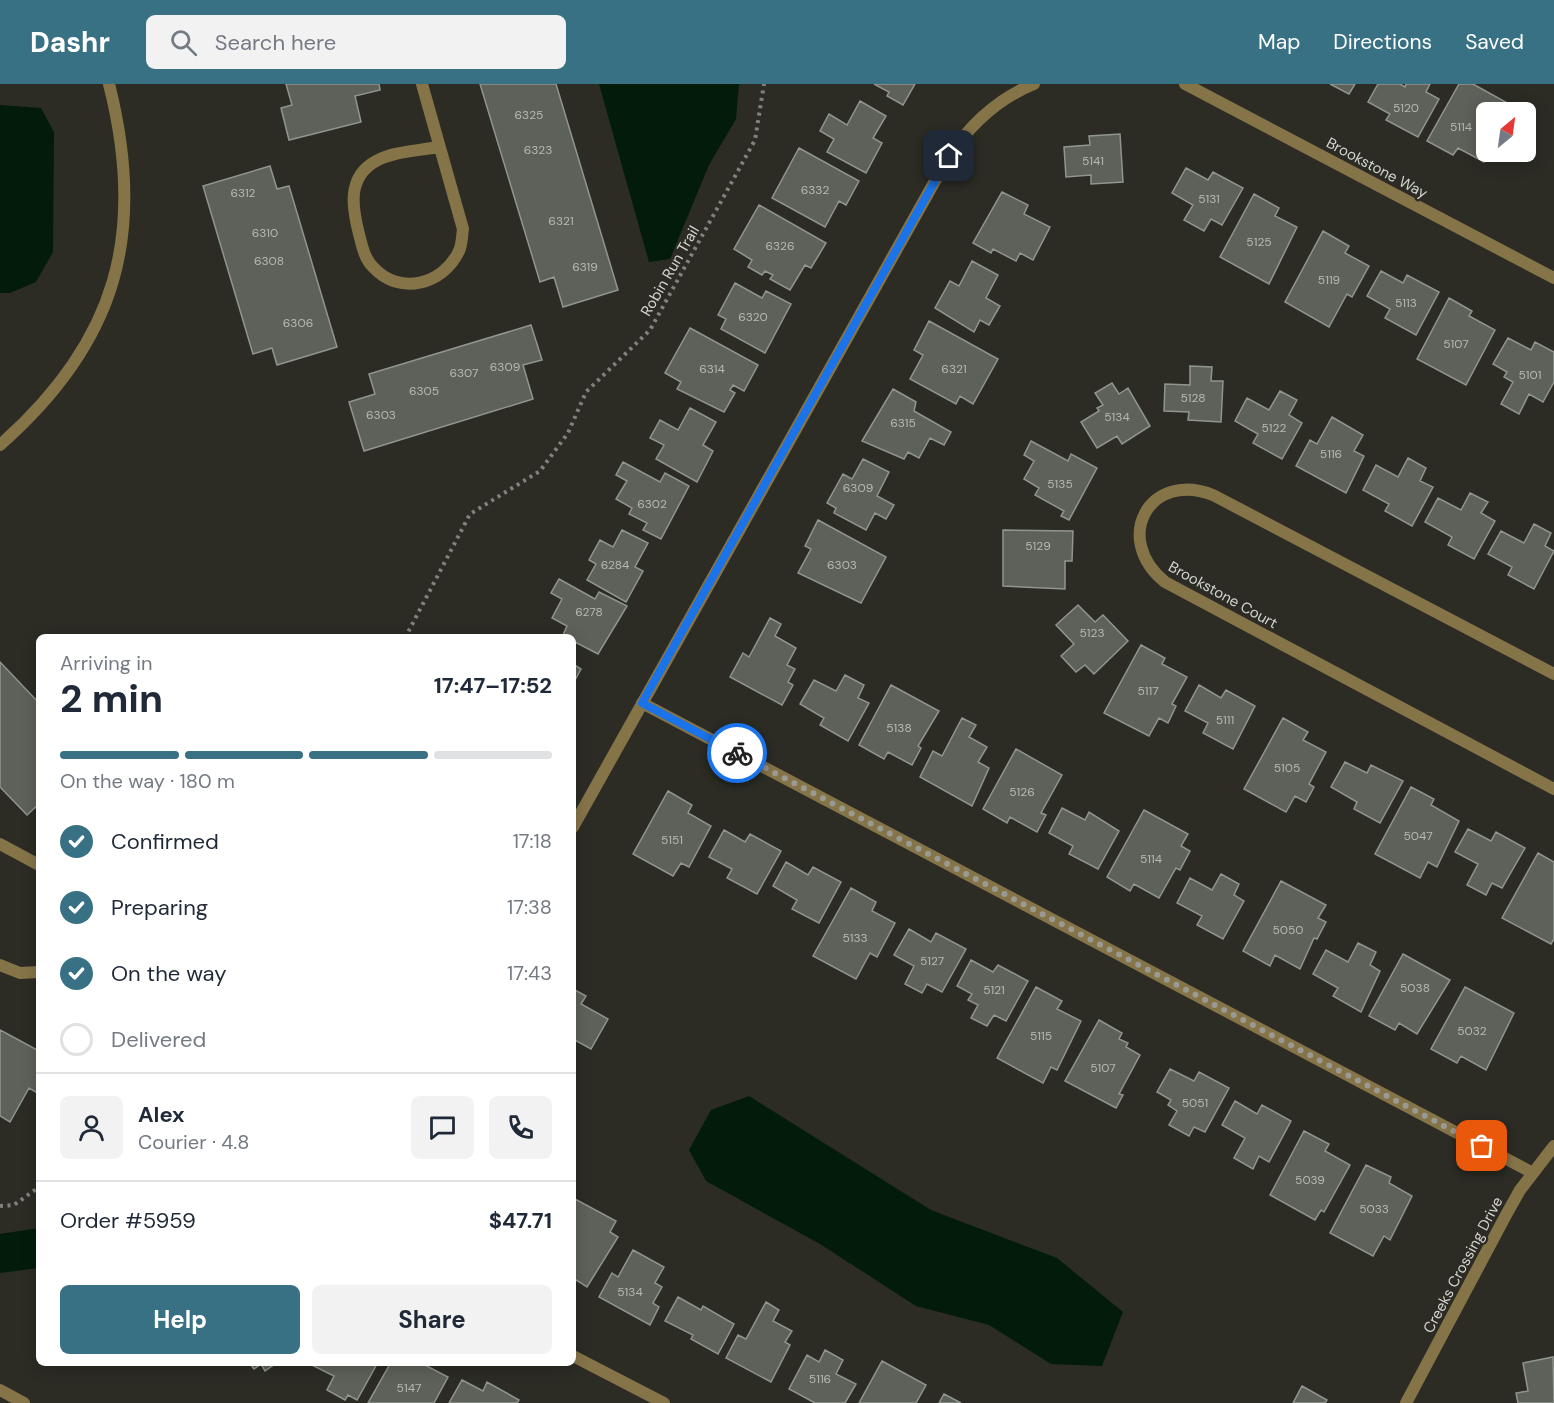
<!DOCTYPE html>
<meta charset="utf-8">
<style>
body{margin:0;font-family:"DM Sans",sans-serif;background:#f2f2f3;color:#1f2937;height:100vh;display:flex;flex-direction:column;font-size:22px;white-space:nowrap}
*{box-sizing:border-box;margin:0}
p{font-size:20px;color:#747a83}
.icon{flex:none;width:33px;height:33px;fill:none;stroke:currentColor;stroke-width:2;stroke-linecap:round;stroke-linejoin:round}
.map{position:relative;flex:1;overflow:hidden}
.sheet{position:absolute;left:36px;top:550px;width:540px;height:732px;display:flex;flex-direction:column;background:#fff;border-radius:9px;box-shadow:0 3px 15px #0003}
.sheet>*{flex:none}
.needle{width:39px;rotate:29deg}
.fabs{position:absolute;left:1476px;top:18px;display:grid;gap:12px}
.fabs a{display:grid;place-items:center;width:60px;height:60px;border-radius:9px;background:#fff;box-shadow:0 3px 15px #0003;font-size:30px}
.pin{position:absolute;display:grid;place-items:center;width:51px;height:51px;color:#fff;margin:-26px;border-radius:12px;box-shadow:0 3px 9px #0006}
.courier{position:absolute;display:grid;place-items:center;width:60px;height:60px;margin:-30px;border:4px solid #1a73e8;border-radius:50%;background:#fff;color:#222;box-shadow:0 2px 8px #0007}
.headline em{font-style:normal;font-weight:700}
.headline div{display:flex;flex-direction:column-reverse}
.headline{display:flex;align-items:center;justify-content:space-between;height:102px;padding:0 24px}
h1{font-size:39px;font-weight:700;line-height:45px}
.bar{display:grid;grid-template-columns:repeat(4,1fr);gap:9px 6px;align-content:center;height:72px;padding:0 24px}
.bar i{height:8px;border-radius:4px;background:#e0e1e3}
.bar .active{background:#377183}
.bar p{grid-column:span 4}
.line{display:flex;align-items:center;gap:15px;padding:0 24px;border-top:2px solid #e0e1e3}
.line div{flex:1}
.round{display:grid;place-items:center;flex:none;width:63px;height:63px;border-radius:9px;background:#f2f2f3}
ol{padding:0 24px;list-style:none}
li{display:flex;align-items:center;gap:18px;height:66px}
li p{margin-inline-start:auto}
li .icon{padding:6px;border-radius:50%;background:#377183;color:#fff;stroke-width:4}
li:last-child{color:#747a83}
li i{width:33px;height:33px;border:3px solid #e0e1e3;border-radius:50%}
.button{display:flex;gap:12px;margin-top:auto;padding:12px 24px}
.button a{flex:1;height:69px;border-radius:9px;background:#377183;color:#fff;font-size:24px;font-weight:700;line-height:69px;text-align:center}
.button a+a{background:#f2f2f3;color:#1f2937}
header{display:flex;align-items:center;gap:36px;box-sizing:border-box;height:84px;padding:0 30px;background:#377183;color:#fff}
header strong{font-size:28px}
nav{display:flex;gap:33px;margin-inline-start:auto;font-size:21px}
.search{width:420px;height:54px;background:#f2f2f3;display:flex;align-items:center;gap:15px;box-sizing:border-box;padding:0 21px;border-radius:9px;color:#747a83;font-size:22px}
.map>svg:first-child{display:block}
.water{fill:#021c09}
.building{fill:#5d6159;stroke:#90958d;stroke-width:1.5}
.lines{fill:none;stroke-linecap:round;stroke-linejoin:round}
.path{stroke:#82827c;stroke-width:4;stroke-dasharray:3 4.5;stroke-linecap:butt}
.minor{stroke:#867449;stroke-width:12}
.tertiary{stroke:#867449;stroke-width:12}
.done{stroke:#9a9a94;stroke-width:6;stroke-dasharray:0 10.8}
.route{stroke:#1a73e8;stroke-width:8}
.labels{text-anchor:middle;stroke-width:4.5;stroke-linejoin:round;paint-order:stroke}
.number-label{font-size:12px;fill:#b7b8b2}
.street-label{font-size:15px;fill:#d5d5d0;stroke:#2c2c25}
</style>
<header>
<strong>Dashr</strong>
<div class="search"><svg class="icon" aria-label="search" viewBox="0 0 24 24"><circle cx="10" cy="10" r="6"/><path d="M15 15l6 6"/></svg>Search here</div>
<nav><a>Map</a><a>Directions</a><a>Saved</a></nav>
</header>
<div class="map">
<svg width="1554" height="1319" viewBox="0 0 1554 1319">
<rect width="100%" height="100%" fill="#2c2c25"/>
<path class="water" d="M599,0H739L736,35L709,81L670,175L649,178Z
M0,21L41,24L54,48L53,168L36,198L10,209H0Z
M749,1012L931,1126L1057,1174L1123,1228L1102,1282L1051,1280L989,1241L916,1222L820,1160L706,1097L689,1066L711,1026Z
M39,1144V1184L0,1189V1150Z"/>
<path class="building" d="M286,0H379L380,6L355,12L361,38L289,56L281,24L292,21Z
M480,0H556L618,206L563,223L554,193L540,198Z
M874,0H915L903,21L887,12L889,8Z
M1330,0H1355L1349,10Z
M1378,0H1400L1405,3L1406,0H1430L1426,8L1439,15L1418,53L1386,36L1390,30L1368,18Z
M1459,0H1473L1511,21L1507,28H1486V68H1490L1484,78L1458,64L1453,71L1427,57Z
M860,17L886,32L873,54L882,59L866,89L827,68L834,55L820,47L829,30L847,41Z
M1120,50L1123,98L1091,100V91L1066,93L1064,63L1090,61L1089,52Z
M799,64L859,97L846,121L839,117L825,143L772,114Z
M270,82L277,105L289,102L337,263L277,281L272,264L253,270L203,102Z
M1186,84L1208,96L1213,88L1243,104L1222,141L1211,135L1204,147L1184,136L1193,121L1172,109Z
M1002,108L1028,121L1024,130L1050,143L1033,176L1020,169L1016,177L993,165L991,169L973,159Z
M1254,110L1279,124L1275,132L1297,143L1269,200L1220,173Z
M759,121L826,159L811,184L805,181L790,206L770,195L773,191L765,187L762,191L748,183L752,176L734,165Z
M1323,147L1349,162L1345,169L1369,182L1352,213L1347,210L1329,243L1285,218Z
M972,177L998,191L986,214L1000,222L989,241L980,236L974,248L935,224L950,197L959,202Z
M1381,187L1403,199L1407,191L1439,208L1416,251L1385,234L1390,225L1367,212Z
M735,199L762,214L766,207L791,220L765,269L721,245L726,235L718,231Z
M1449,214L1472,227L1469,232L1495,246L1466,301L1417,275Z
M929,237L998,275L973,320L960,312L956,320L910,295L923,271L914,266Z
M531,241L542,276L523,281L533,315L364,367L349,318L375,310L369,290Z
M690,244L758,281L744,307L733,301L730,306L735,309L724,328L677,305L681,298L665,289Z
M1508,254L1531,266L1535,258L1554,268V298L1543,318L1529,310L1519,330L1501,320L1513,298L1504,293L1507,288L1493,280Z
M1190,282L1212,283L1211,297H1223L1221,338L1188,336L1189,328L1164,327L1165,300L1190,301Z
M1112,299L1119,310L1128,304L1150,342L1122,360L1117,352L1097,364L1081,338L1099,327L1097,324L1103,321L1095,309Z
M893,305L916,318L914,327L951,348L944,361L930,354L919,374L908,368L904,375L862,357Z
M1280,307L1297,316L1289,331L1302,339L1282,375L1253,359L1258,350L1235,337L1247,314L1269,326Z
M690,324L716,338L703,361L713,367L697,398L656,375L664,361L650,354L660,336L678,346Z
M1332,333L1363,351L1354,367L1364,372L1346,409L1296,382L1310,356L1317,360Z
M1031,357L1068,377L1071,370L1097,384L1069,436L1061,432L1064,427L1035,411L1039,404L1024,395L1034,377L1024,371Z
M1408,374L1426,384L1420,397L1433,403L1412,442L1385,427L1389,420L1363,406L1376,381L1398,393Z
M863,375L889,388L877,412L894,421L886,435L875,429L866,446L834,429L836,424L827,419L843,390L852,395Z
M623,378L660,398L665,389L689,402L661,455L643,446L647,439L629,430L632,424L616,415L627,397L616,391Z
M1470,409L1488,418L1481,429L1495,437L1474,475L1448,461L1452,453L1425,438L1438,414L1461,426Z
M818,436L886,473L861,519L798,489L811,465L805,462Z
M1534,440L1551,449L1545,462L1554,467L1534,505L1508,491L1512,483L1488,470L1501,447L1524,459Z
M622,446L648,459L635,483L643,487L626,518L587,496L596,480L589,476L600,456L613,463Z
M1003,446L1073,447L1072,477H1065V505L1003,502Z
M559,495L595,515L599,508L627,522L598,570L573,557V554L563,551L567,542L552,534L562,515L551,509Z
M1078,521L1095,538L1103,531L1128,557L1094,590L1085,581L1076,588L1061,572L1074,560L1056,541Z
M770,534L781,540L775,552L796,564L787,581L795,585L788,598L793,601L782,621L730,593L743,569L749,573Z
M1141,561L1165,574L1162,580L1187,593L1172,620L1176,622L1168,639L1159,634L1149,652L1104,629Z
M0,578L39,619V720L27,731L0,703Z
M573,580L581,585L573,600Z
M845,591L864,601L858,614L869,619L848,657L820,641L824,634L800,620L814,596L836,607Z
M891,601L939,627L918,662L921,664L912,681L888,668L884,675L859,661Z
M1199,601L1221,614L1226,606L1255,622L1233,665L1203,649L1208,639L1185,627Z
M962,634L976,641L969,653L987,663L978,678L989,684L972,722L920,693L933,667L942,672Z
M1283,634L1308,648L1303,656L1326,668L1309,700L1314,703L1306,718L1295,712L1286,728L1244,705Z
M1016,665L1062,691L1041,729L1046,731L1037,748L1010,733L1007,739L983,725Z
M1345,678L1367,689L1371,681L1403,697L1380,739L1354,725L1357,718L1331,703Z
M1411,703L1434,715L1431,721L1459,737L1437,783L1428,778L1420,794L1375,770Z
M668,707L692,721L688,729L711,742L689,783L681,779L673,792L633,770Z
M1062,724L1085,736L1089,728L1119,747L1098,785L1069,770L1073,762L1049,749Z
M1144,726L1188,750L1181,762L1190,767L1180,786L1176,784L1159,814L1134,800L1130,807L1107,793Z
M1468,745L1491,757L1496,748L1525,764L1502,804L1492,799L1486,811L1467,801L1478,780L1455,768Z
M724,746L745,758L750,750L781,767L757,810L727,794L732,785L709,773Z
M1538,769L1554,778V855L1551,860L1502,834Z
M786,778L808,791L813,783L841,798L819,839L792,825L797,816L773,802Z
M1221,790L1239,800L1234,811L1244,817L1223,855L1197,841L1202,832L1177,819L1190,794L1212,806Z
M1281,797L1326,821L1318,834L1326,838L1317,855L1314,854L1300,885L1275,871L1270,882L1243,867Z
M851,804L876,818L872,827L895,839L877,873L870,869L856,895L813,872Z
M909,845L931,858L936,849L966,865L942,908L927,900L922,909L905,900L914,882L894,871Z
M1358,859L1376,868L1370,881L1380,887L1361,928L1333,912L1338,904L1313,890L1326,866L1348,878Z
M1403,870L1450,896L1417,950L1399,939L1395,946L1369,932Z
M971,876L993,888L998,881L1028,897L1006,937L994,931L987,942L971,934L978,921L968,916L972,910L957,902Z
M1036,903L1062,917L1057,925L1081,937L1057,986L1051,983L1043,999L997,974Z
M1465,903L1514,929L1486,986L1461,972L1457,979L1431,965Z
M573,905L586,912L581,920L608,935L591,965L573,955Z
M1099,936L1122,949L1119,955L1128,959L1126,963L1140,971L1119,1010L1123,1011L1116,1024L1065,997Z
M0,946L39,967V1010L29,1004L10,1038L0,1032Z
M1170,985L1194,997L1199,988L1229,1004L1205,1048L1194,1043L1189,1052L1169,1041L1177,1027L1168,1021L1171,1016L1157,1008Z
M1235,1017L1257,1030L1262,1021L1291,1037L1269,1078L1259,1072L1253,1085L1234,1074L1245,1054L1222,1041Z
M1304,1047L1329,1060L1325,1067L1350,1081L1324,1128L1321,1126L1315,1136L1270,1111Z
M1366,1081L1391,1093L1389,1099L1412,1112L1390,1156L1384,1152L1373,1172L1330,1149Z
M573,1114L616,1137L610,1148L618,1153L587,1203L573,1194Z
M633,1166L664,1183L655,1199L662,1203L653,1219L659,1223L650,1241L599,1213L612,1189L618,1193Z
M678,1213L701,1226L703,1222L734,1240L718,1270L691,1255L693,1251L665,1237Z
M766,1218L779,1226L773,1237L792,1247L785,1258L790,1261L771,1298L726,1274L738,1251L746,1255Z
M825,1266L843,1276L836,1290L856,1300L845,1319H815L789,1305L807,1271L819,1278Z
M1553,1273L1554,1319H1518L1516,1309L1528,1307L1523,1279Z
M882,1277L926,1301L916,1319H859Z
M250,1280H275L265,1287L261,1280L254,1285Z
M310,1280H377L357,1316L348,1311L345,1316L327,1306L334,1292Z
M390,1280H423L448,1293L434,1319H368Z
M462,1296L483,1307L487,1298L519,1316L517,1319H449Z
M1302,1302L1327,1316L1325,1319H1293Z
M944,1310L961,1319H939Z"/>
<g class="lines">
<path class="path" d="M405,554L470,430L540,387L568,349L586,308L650,246L755,56L764,0
M0,1122L14,1121L39,1103"/>
<path class="minor" d="M422,0L463,145C462,151 462,161 459,167C443,201 399,212 373,183C364,174 362,161 359,150C352,123 347,93 376,77C394,67 418,67 438,63
M1185,0L1554,194
M0,361C117,258 147,150 109,0
M1554,590L1213,411C1149,386 1112,455 1165,498L1554,705
M642,619L1533,1089
M573,743L949,72C970,41 999,14 1034,0
M0,760L39,781
M0,881L20,889L39,888
M573,1272L664,1319
M1406,1319L1506,1131L1520,1106L1554,1062"/>
<path class="tertiary" d="M0,1306L24,1319"/>
</g>
<g class="lines">
<path class="done" d="M737,669L1482,1062"/>
<path class="route" d="M737,669L642,619L949,72"/>
</g>
<g class="labels">
<g class="number-label">
<text x="1406" y="28">5120</text>
<text x="529" y="35">6325</text>
<text x="1461" y="47">5114</text>
<text x="538" y="70">6323</text>
<text x="1093" y="81">5141</text>
<text x="815" y="110">6332</text>
<text x="243" y="113">6312</text>
<text x="1209" y="119">5131</text>
<text x="561" y="141">6321</text>
<text x="265" y="153">6310</text>
<text x="1259" y="162">5125</text>
<text x="780" y="166">6326</text>
<text x="269" y="181">6308</text>
<text x="585" y="187">6319</text>
<text x="1329" y="200">5119</text>
<text x="1406" y="223">5113</text>
<text x="753" y="237">6320</text>
<text x="298" y="243">6306</text>
<text x="1456" y="264">5107</text>
<text x="505" y="287">6309</text>
<text x="712" y="289">6314</text>
<text x="954" y="289">6321</text>
<text x="464" y="293">6307</text>
<text x="1530" y="295">5101</text>
<text x="424" y="311">6305</text>
<text x="1193" y="318">5128</text>
<text x="381" y="335">6303</text>
<text x="1117" y="337">5134</text>
<text x="903" y="343">6315</text>
<text x="1274" y="348">5122</text>
<text x="1331" y="374">5116</text>
<text x="1060" y="404">5135</text>
<text x="858" y="408">6309</text>
<text x="652" y="424">6302</text>
<text x="1038" y="466">5129</text>
<text x="615" y="485">6284</text>
<text x="842" y="485">6303</text>
<text x="589" y="532">6278</text>
<text x="1092" y="553">5123</text>
<text x="1148" y="611">5117</text>
<text x="1225" y="640">5111</text>
<text x="899" y="648">5138</text>
<text x="1287" y="688">5105</text>
<text x="1022" y="712">5126</text>
<text x="1418" y="756">5047</text>
<text x="672" y="760">5151</text>
<text x="1151" y="779">5114</text>
<text x="1288" y="850">5050</text>
<text x="855" y="858">5133</text>
<text x="932" y="881">5127</text>
<text x="1415" y="908">5038</text>
<text x="994" y="910">5121</text>
<text x="1472" y="951">5032</text>
<text x="1041" y="956">5115</text>
<text x="1103" y="988">5107</text>
<text x="1195" y="1023">5051</text>
<text x="1310" y="1100">5039</text>
<text x="1374" y="1129">5033</text>
<text x="630" y="1212">5134</text>
<text x="820" y="1299">5116</text>
<text x="409" y="1308">5147</text>
</g>
<g class="street-label">
<text transform="translate(1377 84) rotate(28)" y="5">Brookstone Way</text>
<text transform="translate(670 187) rotate(-60)" y="5">Robin Run Trail</text>
<text transform="translate(1223 511) rotate(29)" y="5">Brookstone Court</text>
<text transform="translate(1463 1181) rotate(-62)" y="5">Creeks Crossing Drive</text>
</g>
</g>
</svg>
<div class="fabs">
<a><svg class="needle" viewBox="-14 -14 28 28"><path d="M0-13l5 13h-10z" fill="#e53935"/><path d="M0 13l5-13h-10z" fill="#747a83"/></svg></a>
</div>
<div class="pin" style="left:1482px;top:1062px;background:#ea580c"><svg class="icon" aria-label="bag" viewBox="0 0 24 24"><path d="M5 8h14l-1 12H6zM9 8a3 3 0 0 1 6 0"/></svg></div>
<div class="pin" style="left:949px;top:72px;background:#1f2937"><svg class="icon" aria-label="home" viewBox="0 0 24 24"><path d="M3 11l9-7 9 7M6 9v11h12V9"/></svg></div>
<div class="courier" style="left:737px;top:669px"><svg class="icon" aria-label="bike" viewBox="0 0 24 24"><circle cx="6" cy="16" r="4"/><circle cx="18" cy="16" r="4"/><path d="M6 16l4-8h5l3 8M10 8l3 8H6M13 5h3"/></svg></div>
<section class="sheet">
<div class="headline"><div><h1>2 min</h1><p>Arriving in</p></div><em>17:47–17:52</em></div>
<div class="bar"><i class="active"></i><i class="active"></i><i class="active"></i><i></i><p>On the way · 180 m</p></div>
<ol>
<li><svg class="icon" aria-label="check" viewBox="0 0 24 24"><path d="M5 12l5 5 9-10"/></svg>Confirmed<p>17:18</p></li>
<li><svg class="icon" aria-label="check" viewBox="0 0 24 24"><path d="M5 12l5 5 9-10"/></svg>Preparing<p>17:38</p></li>
<li><svg class="icon" aria-label="check" viewBox="0 0 24 24"><path d="M5 12l5 5 9-10"/></svg>On the way<p>17:43</p></li>
<li><i></i>Delivered</li>
</ol>
<div class="line" style="height:108px"><a class="round"><svg class="icon" aria-label="person" viewBox="0 0 24 24"><circle cx="12" cy="8" r="4"/><path d="M4 21q1-7 8-7t8 7"/></svg></a><div><b>Alex</b><p>Courier · 4.8</p></div><a class="round"><svg class="icon" aria-label="chat" viewBox="0 0 24 24"><path d="M4 5h16v11H9l-5 4z"/></svg></a><a class="round"><svg class="icon" aria-label="phone" viewBox="0 0 24 24"><path d="M5 4h4l2 5-3 2q2 4 5 5l2-3 5 2v4C11 20 4 13 5 4z"/></svg></a></div>
<div class="line" style="height:78px"><div>Order #5959</div><b>$47.71</b></div>
<div class="button"><a>Help</a><a>Share</a></div>
</section>
</div>
